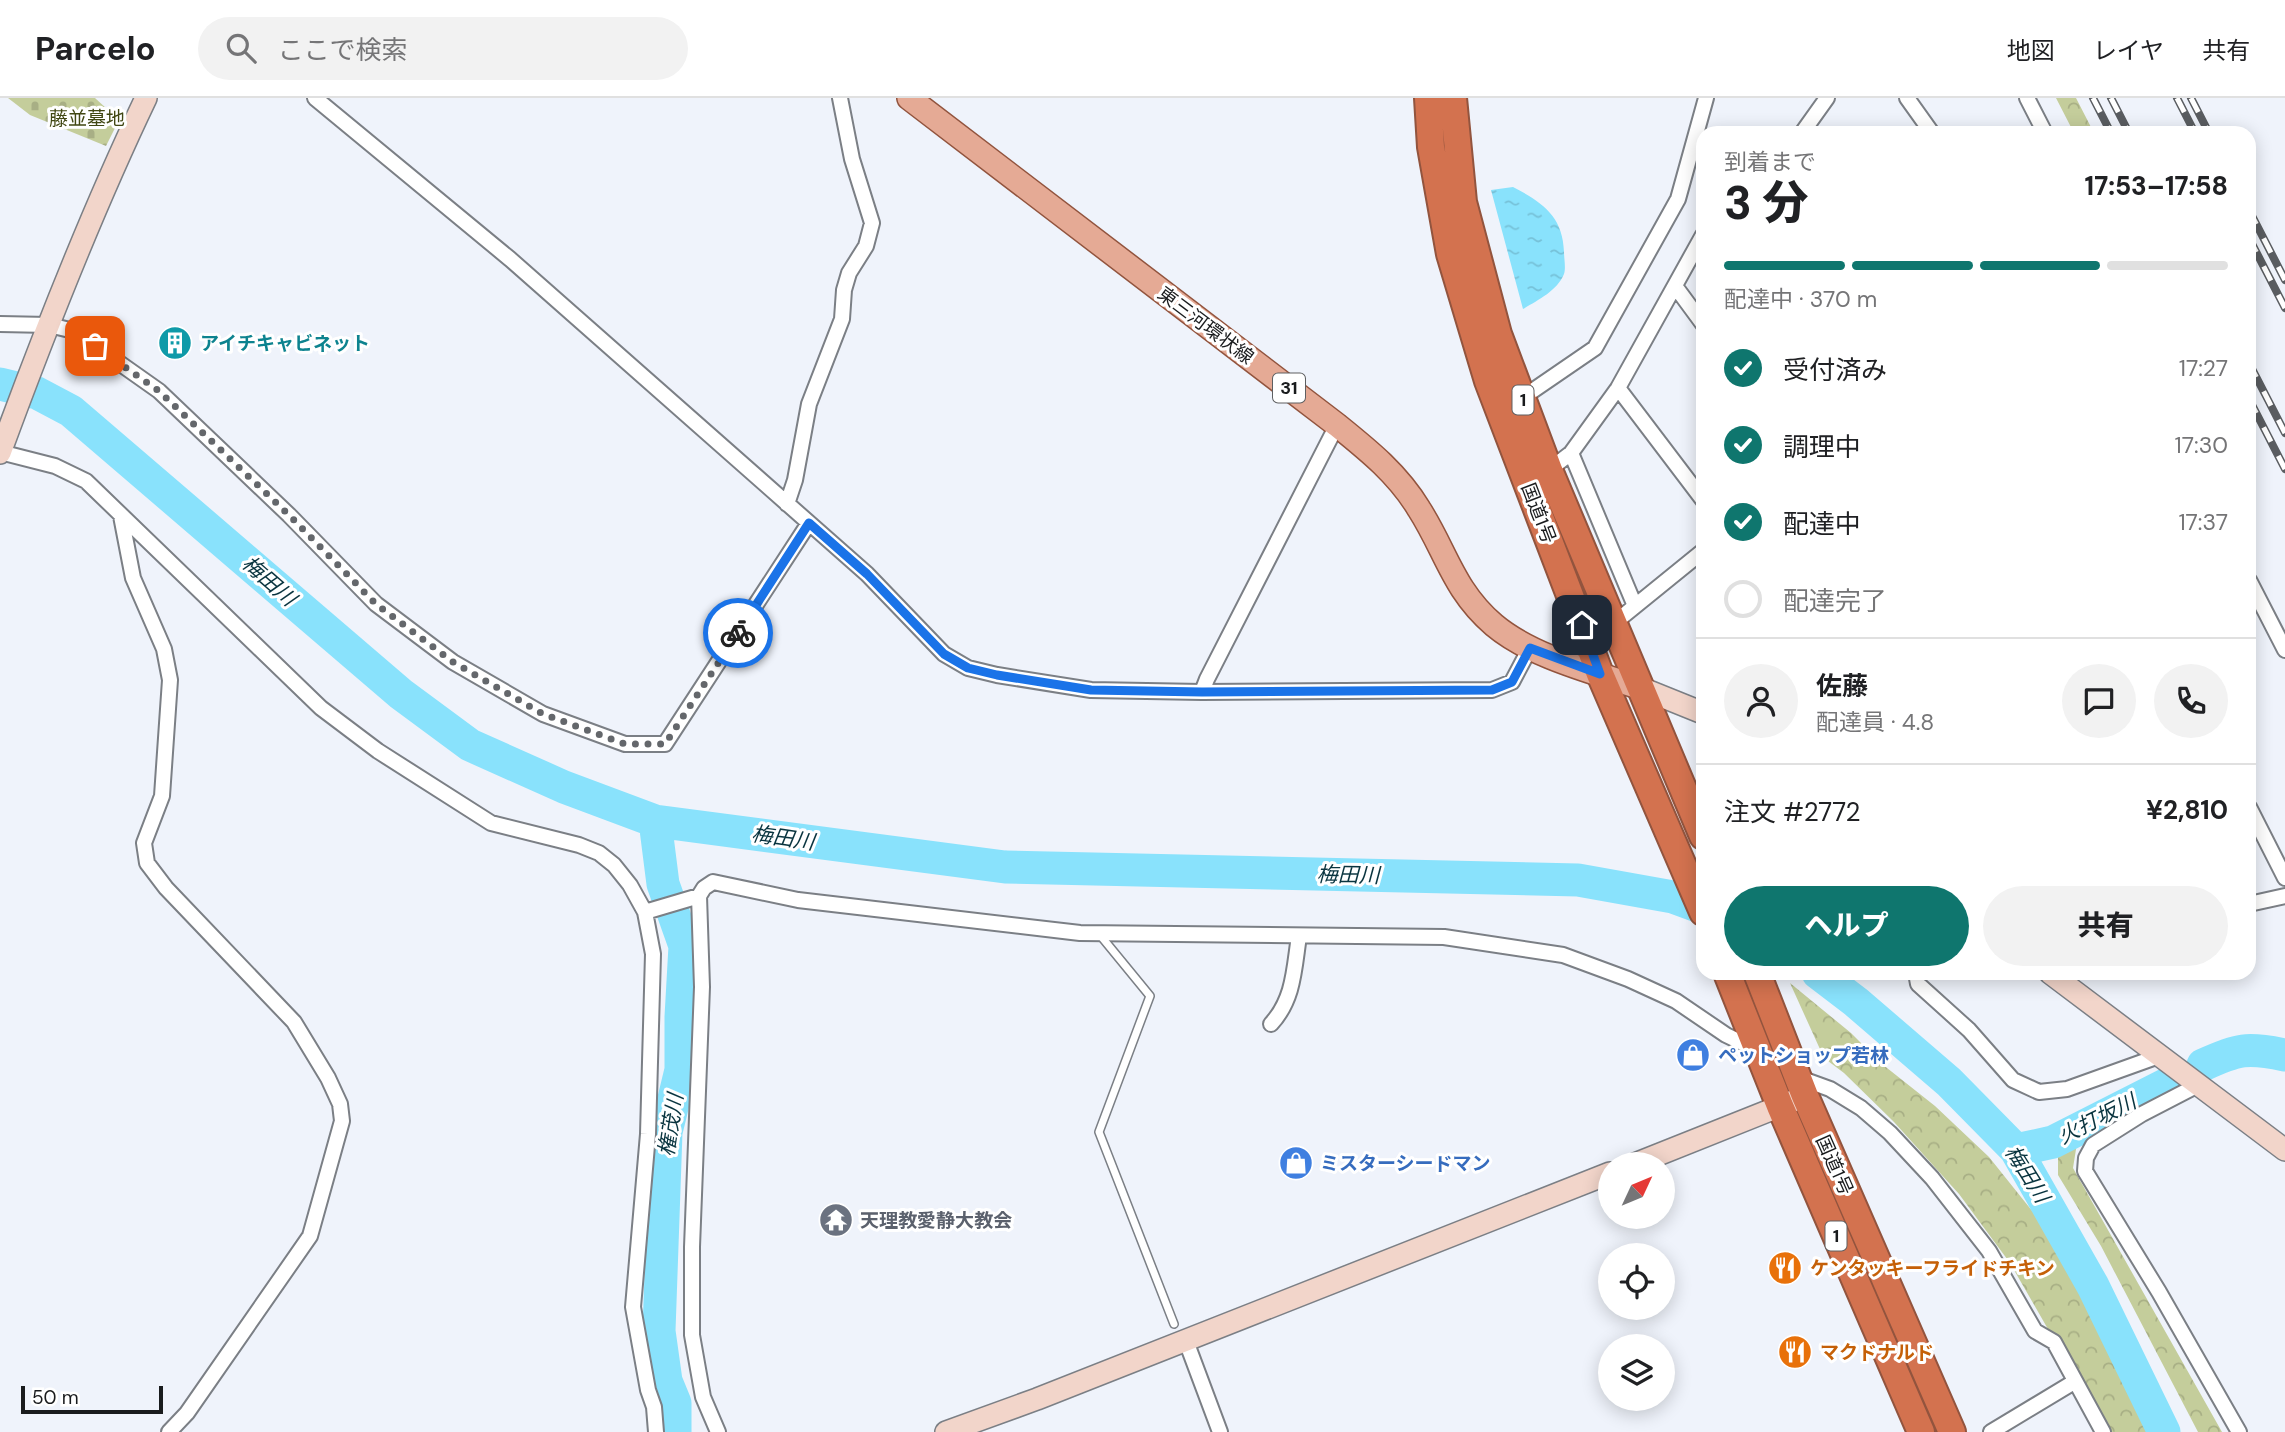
<!DOCTYPE html>
<html lang="ja">
<meta charset="utf-8">
<style>
body{margin:0;font-family:"DM Sans","Noto Sans JP",sans-serif;background:#f2f2f2;color:#202124;height:100vh;display:flex;flex-direction:column;font-size:26px;white-space:nowrap}
*{box-sizing:border-box;margin:0}
p{font-size:23px;color:#757577}
.icon{flex:none;width:38px;height:38px;fill:none;stroke:currentColor;stroke-width:2;stroke-linecap:round;stroke-linejoin:round}
.map{position:relative;flex:1;overflow:hidden}
.panel{position:absolute;left:1696px;top:28px;width:560px;height:854px;display:flex;flex-direction:column;background:#fff;border-radius:21px;box-shadow:0 4px 18px #0003}
.panel>*{flex:none}
.needle{width:46px;rotate:46deg}
.buttons{position:absolute;left:1598px;top:1054px;display:grid;gap:14px}
.buttons a{display:grid;place-items:center;width:77px;height:77px;border-radius:50%;background:#fff;box-shadow:0 4px 18px #0003;font-size:35px}
.scale{position:absolute;left:21px;bottom:18px;width:142px;box-sizing:border-box;padding-left:7px;border:4px solid #191b1d;border-top:0;font-size:19px;line-height:24px;white-space:nowrap;color:#191b1d;-webkit-text-stroke:5px #fff;paint-order:stroke}
.pin{position:absolute;display:grid;place-items:center;width:60px;height:60px;color:#fff;margin:-30px;border-radius:14px;box-shadow:0 4px 10px #0006}
.courier{position:absolute;display:grid;place-items:center;width:70px;height:70px;margin:-35px;border:5px solid #1a73e8;border-radius:50%;background:#fff;color:#222;box-shadow:0 2px 9px #0007}
.head em{font-style:normal;font-weight:800}
.head div{display:flex;flex-direction:column-reverse}
.head{display:flex;align-items:center;justify-content:space-between;height:119px;padding:0 28px}
h1{font-size:46px;font-weight:800;line-height:52px}
.bar{display:grid;grid-template-columns:repeat(4,1fr);gap:10px 7px;align-content:center;height:84px;padding:0 28px}
.bar i{height:9px;border-radius:5px;background:#e0e0e0}
.bar .current{background:#0f766e}
.bar p{grid-column:span 4}
.line{display:flex;align-items:center;gap:18px;padding:0 28px;border-top:2px solid #e0e0e0}
.line div{flex:1}
.round{display:grid;place-items:center;flex:none;width:74px;height:74px;border-radius:37px;background:#f2f2f2}
ol{padding:0 28px;list-style:none}
li{display:flex;align-items:center;gap:21px;height:77px}
li p{margin-inline-start:auto}
li .icon{padding:7px;border-radius:50%;background:#0f766e;color:#fff;stroke-width:4}
li:last-child{color:#757577}
li i{width:38px;height:38px;border:4px solid #e0e0e0;border-radius:50%}
.action{display:flex;gap:14px;margin-top:auto;padding:14px 28px}
.action a{flex:1;height:80px;border-radius:42px;background:#0f766e;color:#fff;font-size:28px;font-weight:800;line-height:80px;text-align:center}
.action a+a{background:#f2f2f2;color:#202124}
header{display:flex;align-items:center;gap:42px;box-sizing:border-box;height:98px;padding:0 35px;background:#fff;border-bottom:2px solid #e0e0e0}
header strong{font-size:33px}
nav{display:flex;gap:38px;margin-inline-start:auto;font-size:24px}
.search{width:490px;height:63px;background:#f2f2f2;display:flex;align-items:center;gap:18px;box-sizing:border-box;padding:0 24px;border-radius:38px;color:#757577;font-size:26px}
.map>svg:first-child{display:block}
.forest{fill:url(#forest-crowns)}
.cemetery{fill:url(#cemetery-stones)}
.water{fill:url(#water-ripples)}
.lines{fill:none;stroke-linecap:round;stroke-linejoin:round}
.river{stroke:#89e2fc;stroke-width:33}
.lane-casing{stroke:#7b7f85;stroke-width:10}
.street-casing{stroke:#7b7f85;stroke-width:18}
.secondary-casing{stroke:#7b7f85;stroke-width:24}
.primary-casing{stroke:#92543e;stroke-width:26}
.highway-casing{stroke:#92543e;stroke-width:30}
.lane{stroke:#fff;stroke-width:7}
.street{stroke:#fff;stroke-width:14}
.secondary{stroke:#f2d5ca;stroke-width:21}
.primary{stroke:#e5aa95;stroke-width:23}
.highway{stroke:#d3724f;stroke-width:26}
.rail-casing{stroke:#5a5d61;stroke-width:8}
.rail{stroke:#fff;stroke-width:5;stroke-dasharray:16;stroke-linecap:butt}
.done{stroke:#64676b;stroke-width:7;stroke-dasharray:0 12.6}
.route{stroke:#1a73e8;stroke-width:9}
.labels{text-anchor:middle;stroke-width:6;stroke-linejoin:round;paint-order:stroke}
.shield{fill:#fff;stroke:#5e5f61;stroke-width:2}
.shield-label{font-size:18px;font-weight:bold;fill:#191b1d}
.park-label{font-size:19px;fill:#414713;stroke:#fff}
.street-label{font-size:19px;fill:#191b1d;stroke:#fff}
.culture-label{font-size:19px;font-weight:bold;fill:#0d838f;stroke:#fff;text-anchor:start}
.shop-label{font-size:19px;font-weight:bold;fill:#366cbe;stroke:#fff;text-anchor:start}
.worship-label{font-size:19px;font-weight:bold;fill:#5b616d;stroke:#fff;text-anchor:start}
.food-label{font-size:19px;font-weight:bold;fill:#c56008;stroke:#fff;text-anchor:start}
.water-label{font-size:21px;font-style:italic;fill:#09343f;stroke:#fff}
</style>
<header>
<strong>Parcelo</strong>
<div class="search"><svg class="icon" aria-label="search" viewBox="0 0 24 24"><circle cx="10" cy="10" r="6"/><path d="M15 15l6 6"/></svg>ここで検索</div>
<nav><a>地図</a><a>レイヤ</a><a>共有</a></nav>
</header>
<div class="map">
<svg width="2285" height="1334" viewBox="0 0 2285 1334">
<defs>
<pattern id="forest-crowns" width="20" height="18" patternUnits="userSpaceOnUse" patternTransform="scale(1.75)"><rect width="20" height="18" fill="#c4cd9b"/><path d="M2 6a3 3 0 1 1 6 0M12 15a3 3 0 1 1 6 0" fill="none" stroke="#a8af85"/></pattern>
<pattern id="cemetery-stones" width="16" height="16" patternUnits="userSpaceOnUse" patternTransform="scale(1.75)"><rect width="16" height="16" fill="#c4cd9b"/><path d="M2 7V4a2 2 0 0 1 4 0v3zM10 15v-3a2 2 0 0 1 4 0v3z" fill="#a8af85"/></pattern>
<pattern id="water-ripples" width="26" height="14" patternUnits="userSpaceOnUse" patternTransform="scale(1.75)"><rect width="26" height="14" fill="#89e2fc"/><path d="M2 4q2-2 4 0t4 0M15 11q2-2 4 0t4 0" fill="none" stroke="#76c1d8"/></pattern>
</defs>
<rect width="100%" height="100%" fill="#eff3fb"/>
<path class="forest" d="M2056,0H2076L2094,35H2074Z
M1790,885L1851,935L1882,966L1935,1008L1989,1059L2045,1129L2108,1237L2123,1279L2148,1334H2107L2010,1165L1959,1096L1894,1024L1844,975L1824,960Z
M2077,1045L2073,1070L2222,1334H2198L2101,1148L2058,1077V1050Z"/>
<path class="cemetery" d="M8,0H95L119,22L106,48L30,17Z"/>
<path class="water" d="M1513,89C1542,104 1563,118 1564,154C1564,160 1566,170 1564,176C1557,193 1538,202 1523,211L1491,92Z"/>
<g class="lines">
<path class="river" d="M0,286L37,295L71,313L401,596L470,647L564,689L655,723L1005,769L1578,782L1673,799L1703,810
M655,723L663,786L685,848L681,919V972L666,1034L659,1233L666,1283L675,1305V1334
M1818,875L1856,904L1949,984L2016,1052L2093,1188L2164,1334
M2203,967C2238,951 2247,949 2285,957
M2016,1052L2053,1044L2175,982"/>
<g class="lane-casing">
<path id="lane" d="M1100,837L1150,898L1099,1034L1174,1226"/>
</g>
<g class="street-casing">
<path id="street" d="M315,0L510,161L867,476L944,556L968,570L997,577L1091,592L1202,594L1492,592L1512,584L1530,550
M1907,0L1932,35
M2027,0L2045,35
M1802,35L1827,0
M1675,188L1703,226
M0,226L49,227L74,233L159,293L289,417L376,506L453,564L543,616L625,646H665L809,425
M1618,290L1703,402
M1522,300L1595,250L1678,101L1706,0
M0,354L55,368L86,383L321,610L378,653L491,725L579,747L599,755L614,767L630,787L645,814L699,798L704,790L713,784L798,802L1080,835L1444,839L1563,857L1628,881L1676,903L1726,937L1757,952
M1571,355L1635,508
M1549,372L1571,355L1618,290L1703,137
M787,406L795,382L809,306L842,221L844,192L849,175L866,148L872,125L852,61L840,0
M121,418L133,480L164,551L170,582L162,698L144,745L147,765L166,790L294,924L328,980L340,1006L342,1023L310,1138L187,1315L169,1334
M2249,482L2285,552
M1613,526L1703,453
M1202,594L1207,581L1337,327
M2249,709L2285,780
M699,798L702,889L692,1149V1237L703,1299L718,1334
M2249,806L2285,798
M645,814L653,856L648,1036L633,1209L648,1292L654,1309L656,1334
M1916,875L1918,886L1969,932L2013,982L2039,994L2067,991L2159,958
M1271,926C1294,901 1294,871 1299,838
M1797,979L1830,991L1861,1010L1890,1035L1932,1080L1989,1153L2035,1233L2054,1244L2103,1334
M2198,987L2142,1016L2093,1047L2086,1060L2085,1073L2159,1194L2239,1334
M1186,1243L1220,1334
M1991,1334L2074,1284"/>
</g>
<g class="secondary-casing">
<path id="secondary" d="M0,355C44,235 91,115 146,0
M1641,590L1703,615
M2050,875L2285,1052
M1635,1066L1793,1003
M946,1334L1037,1301L1610,1075"/>
</g>
<g class="primary-casing">
<path id="primary" d="M909,0L1337,327C1368,352 1398,376 1419,411C1446,453 1453,492 1494,527C1532,559 1594,574 1641,590"/>
</g>
<g class="highway-casing">
<path id="highway" d="M1428,0L1431,49L1450,156L1488,283L1600,576L1703,814
M1453,0L1463,104L1498,236L1549,372L1703,738
M1727,875L1780,1008L1921,1334
M1757,875L1805,998L1952,1334"/>
</g>
<use href="#lane" class="lane"/>
<use href="#street" class="street"/>
<use href="#secondary" class="secondary"/>
<use href="#primary" class="primary"/>
<use href="#highway" class="highway"/>
<g class="rail-casing">
<path id="rail" d="M2093,0L2111,35
M2111,0L2129,35
M2177,0L2195,35
M2191,0L2209,35
M2249,112L2285,182
M2249,140L2285,210
M2249,265L2285,335
M2249,301L2285,371"/>
</g>
<use href="#rail" class="rail"/>
</g>
<g class="lines">
<path class="done" d="M95,248L159,293L289,417L376,506L453,564L543,616L625,646H665L738,535"/>
<path class="route" d="M738,535L809,425L867,476L944,556L968,570L997,577L1091,592L1202,594L1492,592L1512,584L1530,550L1600,576L1582,527"/>
</g>
<defs>
<g id="building-disc" transform="scale(1.75)"><circle r="9.5" fill="#0f9aa8" stroke="#fff"/><path d="M-4-6H4V6H1V3H-1V6H-4ZM-2.5-4.3h1.7v1.8h-1.7ZM.8-4.3h1.7v1.8H.8ZM-2.5-1h1.7V.8h-1.7ZM.8-1h1.7V.8H.8Z" fill="#fff"/></g>
<g id="shop-disc" transform="scale(1.75)"><circle r="9.5" fill="#3f7fe0" stroke="#fff"/><path d="M-5-2.5h2.3a2.7 3.5 0 0 1 5.4 0H5L5.5 6h-11ZM-1.5-2.5h3a1.5 2.3 0 0 0-3 0Z" fill="#fff"/></g>
<g id="temple-disc" transform="scale(1.75)"><circle r="9.5" fill="#6b7280" stroke="#fff"/><path d="M0-6L5-2H3V0L6.5 2.5H4V6H1.5V3h-3V6H-4V2.5H-6.5L-3 0V-2H-5Z" fill="#fff"/></g>
<g id="restaurant-disc" transform="scale(1.75)"><circle r="9.5" fill="#e8710a" stroke="#fff"/><path d="M-5-6h1v4h1v-4h1v4h1v-4h1v5L-1.5 .5V6h-2V.5L-5-1ZM5-6V6H3V1.5H1.5Q1.5-4 5-6Z" fill="#fff"/></g>
</defs>
<g fill-rule="evenodd">
<use href="#building-disc" x="175" y="245"/>
<use href="#shop-disc" x="1693" y="957"/>
<use href="#shop-disc" x="1296" y="1065"/>
<use href="#temple-disc" x="836" y="1122"/>
<use href="#restaurant-disc" x="1785" y="1170"/>
<use href="#restaurant-disc" x="1795" y="1254"/>
</g>
<g class="labels">
<g class="shield">
<rect x="1273" y="275.5" width="32" height="29" rx="5"/>
<rect x="1512.5" y="287.5" width="21" height="29" rx="5"/>
<rect x="1825.5" y="1123.5" width="21" height="29" rx="5"/>
</g>
<g class="shield-label">
<text x="1289" y="296">31</text>
<text x="1523" y="308">1</text>
<text x="1836" y="1144">1</text>
</g>
<g class="park-label">
<text x="87" y="27">藤並墓地</text>
</g>
<g class="street-label">
<text transform="translate(1206 227) rotate(37)" y="7">東三河環状線</text>
<text transform="translate(1539 415) rotate(69)" y="7">国道1号</text>
<text transform="translate(1835 1067) rotate(66)" y="7">国道1号</text>
</g>
<g class="culture-label">
<text x="200" y="252">アイチキャビネット</text>
</g>
<g class="shop-label">
<text x="1718" y="964">ペットショップ若林</text>
<text x="1320" y="1072">ミスターシードマン</text>
</g>
<g class="worship-label">
<text x="860" y="1129">天理教愛静大教会</text>
</g>
<g class="food-label">
<text x="1810" y="1177">ケンタッキーフライドチキン</text>
<text x="1820" y="1261">マクドナルド</text>
</g>
<g class="water-label">
<text transform="translate(269 483) rotate(41)" y="7">梅田川</text>
<text transform="translate(783 740) rotate(8)" y="7">梅田川</text>
<text transform="translate(1348 777) rotate(1)" y="7">梅田川</text>
<text transform="translate(2097 1021) rotate(-27)" y="7">火打坂川</text>
<text transform="translate(671 1027) rotate(-81)" y="7">権茂川</text>
<text transform="translate(2027 1076) rotate(58)" y="7">梅田川</text>
</g>
</g>
</svg>
<div class="buttons">
<a><svg class="needle" viewBox="-14 -14 28 28"><path d="M0-13l5 13h-10z" fill="#e53935"/><path d="M0 13l5-13h-10z" fill="#757577"/></svg></a>
<a><svg class="icon" aria-label="locate" viewBox="0 0 24 24"><circle cx="12" cy="12" r="6"/><path d="M12 2v4M12 18v4M2 12h4M18 12h4"/></svg></a>
<a><svg class="icon" aria-label="layers" viewBox="0 0 24 24"><path d="M12 4l9 5-9 5-9-5zM3 14l9 5 9-5"/></svg></a>
</div>
<div class="scale">50 m</div>
<div class="pin" style="left:95px;top:248px;background:#ea580c"><svg class="icon" aria-label="bag" viewBox="0 0 24 24"><path d="M5 8h14l-1 12H6zM9 8a3 3 0 0 1 6 0"/></svg></div>
<div class="pin" style="left:1582px;top:527px;background:#1f2937"><svg class="icon" aria-label="home" viewBox="0 0 24 24"><path d="M3 11l9-7 9 7M6 9v11h12V9"/></svg></div>
<div class="courier" style="left:738px;top:535px"><svg class="icon" aria-label="bike" viewBox="0 0 24 24"><circle cx="6" cy="16" r="4"/><circle cx="18" cy="16" r="4"/><path d="M6 16l4-8h5l3 8M10 8l3 8H6M13 5h3"/></svg></div>
<section class="panel">
<div class="head"><div><h1>3 分</h1><p>到着まで</p></div><em>17:53–17:58</em></div>
<div class="bar"><i class="current"></i><i class="current"></i><i class="current"></i><i></i><p>配達中 · 370 m</p></div>
<ol>
<li><svg class="icon" aria-label="check" viewBox="0 0 24 24"><path d="M5 12l5 5 9-10"/></svg>受付済み<p>17:27</p></li>
<li><svg class="icon" aria-label="check" viewBox="0 0 24 24"><path d="M5 12l5 5 9-10"/></svg>調理中<p>17:30</p></li>
<li><svg class="icon" aria-label="check" viewBox="0 0 24 24"><path d="M5 12l5 5 9-10"/></svg>配達中<p>17:37</p></li>
<li><i></i>配達完了</li>
</ol>
<div class="line" style="height:126px"><a class="round"><svg class="icon" aria-label="person" viewBox="0 0 24 24"><circle cx="12" cy="8" r="4"/><path d="M4 21q1-7 8-7t8 7"/></svg></a><div><b>佐藤</b><p>配達員 · 4.8</p></div><a class="round"><svg class="icon" aria-label="chat" viewBox="0 0 24 24"><path d="M4 5h16v11H9l-5 4z"/></svg></a><a class="round"><svg class="icon" aria-label="phone" viewBox="0 0 24 24"><path d="M5 4h4l2 5-3 2q2 4 5 5l2-3 5 2v4C11 20 4 13 5 4z"/></svg></a></div>
<div class="line" style="height:91px"><div>注文 #2772</div><b>¥2,810</b></div>
<div class="action"><a>ヘルプ</a><a>共有</a></div>
</section>
</div>
